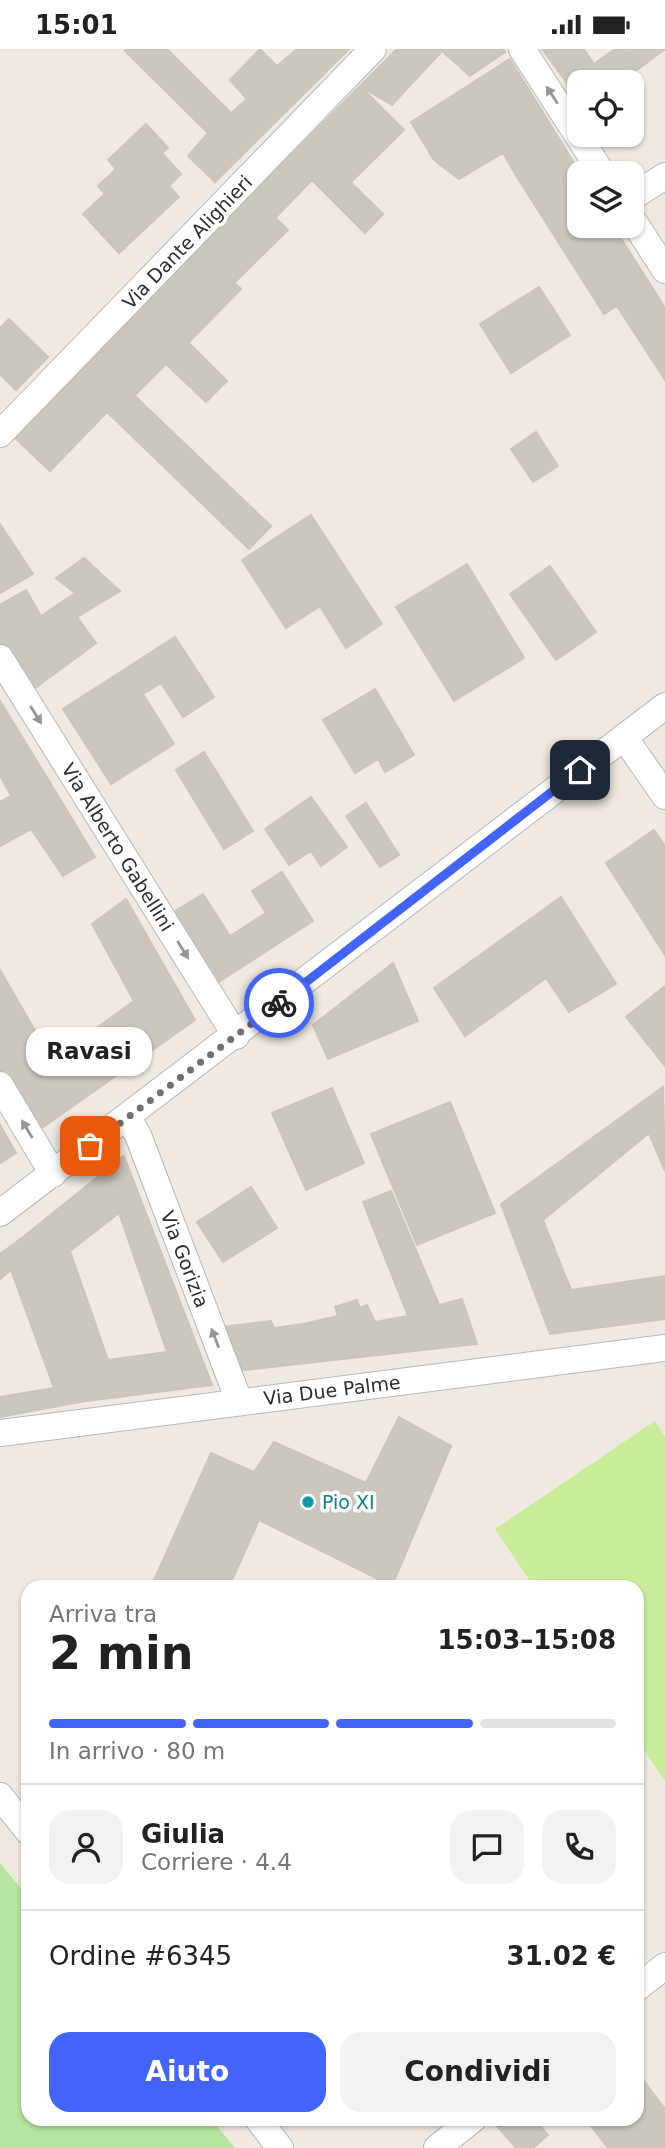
<!DOCTYPE html>
<html lang="it">
<meta charset="utf-8">
<style>
body{margin:0;font-family:"DejaVu Sans",sans-serif;background:#f2f2f2;color:#222;height:100vh;display:flex;flex-direction:column;font-size:26px;white-space:nowrap}
*{box-sizing:border-box;margin:0}
p{font-size:23px;color:#767676}
.icon{flex:none;width:38px;height:38px;fill:none;stroke:currentColor;stroke-width:2;stroke-linecap:round;stroke-linejoin:round}
.map{position:relative;flex:1;overflow:hidden}
.panel{position:absolute;left:21px;top:1531px;width:623px;height:546px;display:flex;flex-direction:column;background:#fff;border-radius:21px;box-shadow:0 2px 5px #0004}
.panel>*{flex:none}
.tools{position:absolute;left:567px;top:21px;display:grid;gap:14px}
.tools a{display:grid;place-items:center;width:77px;height:77px;border-radius:14px;background:#fff;box-shadow:0 2px 5px #0004;font-size:35px}
.pin{position:absolute;display:grid;place-items:center;width:60px;height:60px;color:#fff;margin:-30px;border-radius:14px;box-shadow:0 4px 10px #0006}
.courier{position:absolute;display:grid;place-items:center;width:70px;height:70px;margin:-35px;border:5px solid #4264fb;border-radius:50%;background:#fff;color:#222;box-shadow:0 2px 9px #0007}
.bubble{position:absolute;height:49px;border-radius:21px;background:#fff;box-shadow:0 2px 5px #0004;font-size:23px;font-weight:800;line-height:49px;text-align:center}
.summary em{font-style:normal;font-weight:800}
.summary div{display:flex;flex-direction:column-reverse}
.summary{display:flex;align-items:center;justify-content:space-between;height:119px;padding:0 28px}
h1{font-size:46px;font-weight:800;line-height:52px}
.bar{display:grid;grid-template-columns:repeat(4,1fr);gap:10px 7px;align-content:center;height:84px;padding:0 28px}
.bar i{height:9px;border-radius:5px;background:#e0e0e0}
.bar .on{background:#4264fb}
.bar p{grid-column:span 4}
.line{display:flex;align-items:center;gap:18px;padding:0 28px;border-top:2px solid #e0e0e0}
.line div{flex:1}
.round{display:grid;place-items:center;flex:none;width:74px;height:74px;border-radius:21px;background:#f2f2f2}
.cta{display:flex;gap:14px;margin-top:auto;padding:14px 28px}
.cta a{flex:1;height:80px;border-radius:21px;background:#4264fb;color:#fff;font-size:28px;font-weight:800;line-height:80px;text-align:center}
.cta a+a{background:#f2f2f2;color:#222}
.status{display:flex;justify-content:space-between;align-items:center;height:49px;padding:0 35px;background:#fff;direction:ltr}
.status svg{height:19px;fill:currentColor}
.map>svg:first-child{display:block}
.green{fill:#b6e59e}
.pitch{fill:#c9ec9a}
.building{fill:#cbc7bf;stroke:#cbc5ba;stroke-width:2;fill-rule:evenodd}
.lines{fill:none;stroke-linecap:round;stroke-linejoin:round}
.minor-casing{stroke:#b4b7c1;stroke-width:28}
.minor{stroke:#fff;stroke-width:26}
.oneway{fill:#969696}
.done{stroke:#726f6d;stroke-width:7;stroke-dasharray:0 12.6}
.route{stroke:#4264fb;stroke-width:9}
.culture-dot{fill:#0f9aa8;stroke:#fff;stroke-width:2.5}
.labels{text-anchor:middle;stroke-width:7;stroke-linejoin:round;paint-order:stroke}
.street-label{font-size:19px;fill:#2e2e2e;stroke:#fff}
.culture-label{font-size:19px;fill:#0d838f;stroke:#fff;text-anchor:start}
</style>
<div class="status"><b>15:01</b><svg viewBox="0 0 49 12"><path d="M0 12V9h3v3zM5 12V6h3v6zM10 12V3h3v9zM15 12V0h3v12zM26 1h20v11H26zM47 4h2v5h-2z"/></svg></div>
<div class="map">
<svg width="665" height="2099" viewBox="0 0 665 2099">
<rect width="100%" height="100%" fill="#efe9e1"/>
<path class="green" d="M0,1814L28,1848V2070H211L235,2099H0Z"/>
<path class="pitch" d="M655,1372L665,1388V1732L637,1691V1538H534L495,1480Z"/>
<path class="building" d="M128,0H167L231,64L247,50L230,31L260,0L277,17L297,0H349L215,133L188,107L208,84L125,2Z
M397,0H503L505,3L470,27L442,2L392,56L360,37Z
M542,0H584L589,8L562,27Z
M615,0H623L638,20L619,33H579V51L562,27L589,8L594,15Z
M623,0H665L638,20Z
M510,10L563,96L517,128L503,104L459,130L434,111L411,73Z
M360,37L404,81L350,134L307,90Z
M146,75L168,99L162,104L181,125L169,137L179,148L119,204L83,165L105,145L98,137L116,120L108,111Z
M307,90L383,165L365,184L312,131L275,169L252,146Z
M563,96L580,124L579,177H613L650,235L604,265L517,128Z
M252,146L288,181L234,234L199,199Z
M199,199L241,240L189,293L148,253Z
M650,235L665,259V331L617,257Z
M539,238L570,286L511,324L480,275Z
M148,253L227,332L206,353L166,315L134,347L93,307Z
M9,270L48,308L16,341L0,325V279Z
M93,307L271,477L249,500L107,363L50,422L15,389Z
M536,383L558,417L533,433L511,400Z
M311,466L382,575L346,599L320,557L286,579L242,511Z
M0,475L33,525L0,544Z
M84,509L120,542L77,568L96,594L27,645L0,598V556L26,541L41,567L75,544L56,529Z
M467,515L524,609L454,652L396,558Z
M550,517L596,583L556,611L510,545Z
M175,588L214,648L183,668L161,634L143,645L174,695L111,735L63,660Z
M375,640L414,706L385,723L378,710L355,724L323,671Z
M0,652L46,727L12,748L0,727Z
M204,703L253,782L224,800L176,721Z
M46,727L95,808L63,827L31,780L0,797V753Z
M311,748L347,798L321,817L311,802L289,816L265,780Z
M366,754L399,806L380,818L346,767Z
M654,781L665,797V906L606,814Z
M282,823L313,872L217,934L172,864L203,845L230,887L266,864L252,842Z
M561,848L616,935L569,963L546,929L465,987L434,939Z
M126,850L195,971L32,1086L0,1029V921L52,1011L134,952L92,875Z
M393,914L418,972L328,1010L313,976Z
M665,937V1017L626,968Z
M663,1038L665,1122L649,1084L543,1171L571,1241L665,1227V1270L550,1285L501,1155Z
M332,1039L364,1114L306,1141L272,1064Z
M450,1053L495,1164L417,1196L371,1085Z
M0,1076L16,1104L0,1114Z
M124,1107L212,1336L80,1353L23,1188ZM119,1164L167,1303L108,1311L70,1202Z
M251,1138L277,1179L223,1213L197,1173Z
M391,1142L439,1256L462,1250L477,1295L236,1322L221,1278L271,1272L274,1279L303,1275L338,1267L335,1258L357,1251L360,1259L367,1256L375,1273L408,1267L363,1153Z
M23,1188L80,1353L0,1368V1348L54,1339L11,1221L0,1230V1205Z
M399,1368L451,1397L392,1537L259,1471L229,1538H151L211,1404L254,1423L274,1393L366,1434Z
M637,2023L665,2060V2099H608L586,2070H637Z
M491,2070H534L548,2086L533,2099H516Z"/>
<g class="lines">
<g class="minor-casing">
<path id="minor" d="M522,0L602,124
M632,148L665,127
M632,170L665,221
M0,385L373,0
M0,609L236,987
M624,688L665,747
M0,1036L53,1125
M128,1069L138,1086L239,1352
M0,1164L665,657
M0,1384L665,1299
M0,1747L28,1782
M637,1939L665,1917
M258,2070L280,2099
M437,2099L473,2070"/>
</g>
<use href="#minor" class="minor"/>
</g>
<defs><path id="oneway-solid" d="M-6-.8H1V-3.2L6.5 0L1 3.2V.8H-6Z" transform="scale(1.75)"/></defs>
<g class="oneway">
<use href="#oneway-solid" transform="translate(552 46) rotate(-123)"/>
<use href="#oneway-solid" transform="translate(36 666) rotate(58)"/>
<use href="#oneway-solid" transform="translate(183 901) rotate(58)"/>
<use href="#oneway-solid" transform="translate(27 1080) rotate(-121)"/>
<use href="#oneway-solid" transform="translate(215 1289) rotate(-111)"/>
</g>
<g class="lines">
<path class="done" d="M90,1097L279,954"/>
<path class="route" d="M279,954L580,721"/>
</g>
<circle class="culture-dot" cx="308" cy="1453" r="7"/>
<g class="labels">
<g class="street-label">
<text transform="translate(187 193) rotate(-46)" y="7">Via Dante Alighieri</text>
<text transform="translate(118 798) rotate(58)" y="7">Via Alberto Gabellini</text>
<text transform="translate(185 1210) rotate(69)" y="7">Via Gorizia</text>
<text transform="translate(332 1341) rotate(-7)" y="7">Via Due Palme</text>
</g>
<g class="culture-label">
<text x="322" y="1460">Pio XI</text>
</g>
</g>
</svg>
<div class="tools">
<a><svg class="icon" aria-label="locate" viewBox="0 0 24 24"><circle cx="12" cy="12" r="6"/><path d="M12 2v4M12 18v4M2 12h4M18 12h4"/></svg></a>
<a><svg class="icon" aria-label="layers" viewBox="0 0 24 24"><path d="M12 4l9 5-9 5-9-5zM3 14l9 5 9-5"/></svg></a>
</div>
<div class="pin" style="left:90px;top:1097px;background:#ea580c"><svg class="icon" aria-label="bag" viewBox="0 0 24 24"><path d="M5 8h14l-1 12H6zM9 8a3 3 0 0 1 6 0"/></svg></div>
<div class="pin" style="left:580px;top:721px;background:#1f2937"><svg class="icon" aria-label="home" viewBox="0 0 24 24"><path d="M3 11l9-7 9 7M6 9v11h12V9"/></svg></div>
<div class="courier" style="left:279px;top:954px"><svg class="icon" aria-label="bike" viewBox="0 0 24 24"><circle cx="6" cy="16" r="4"/><circle cx="18" cy="16" r="4"/><path d="M6 16l4-8h5l3 8M10 8l3 8H6M13 5h3"/></svg></div>
<div class="bubble" style="left:26px;top:978px;width:126px">Ravasi</div>
<section class="panel">
<div class="summary"><div><h1>2 min</h1><p>Arriva tra</p></div><em>15:03–15:08</em></div>
<div class="bar"><i class="on"></i><i class="on"></i><i class="on"></i><i></i><p>In arrivo · 80 m</p></div>
<div class="line" style="height:126px"><a class="round"><svg class="icon" aria-label="person" viewBox="0 0 24 24"><circle cx="12" cy="8" r="4"/><path d="M4 21q1-7 8-7t8 7"/></svg></a><div><b>Giulia</b><p>Corriere · 4.4</p></div><a class="round"><svg class="icon" aria-label="chat" viewBox="0 0 24 24"><path d="M4 5h16v11H9l-5 4z"/></svg></a><a class="round"><svg class="icon" aria-label="phone" viewBox="0 0 24 24"><path d="M5 4h4l2 5-3 2q2 4 5 5l2-3 5 2v4C11 20 4 13 5 4z"/></svg></a></div>
<div class="line" style="height:91px"><div>Ordine #6345</div><b>31.02 €</b></div>
<div class="cta"><a>Aiuto</a><a>Condividi</a></div>
</section>
</div>
